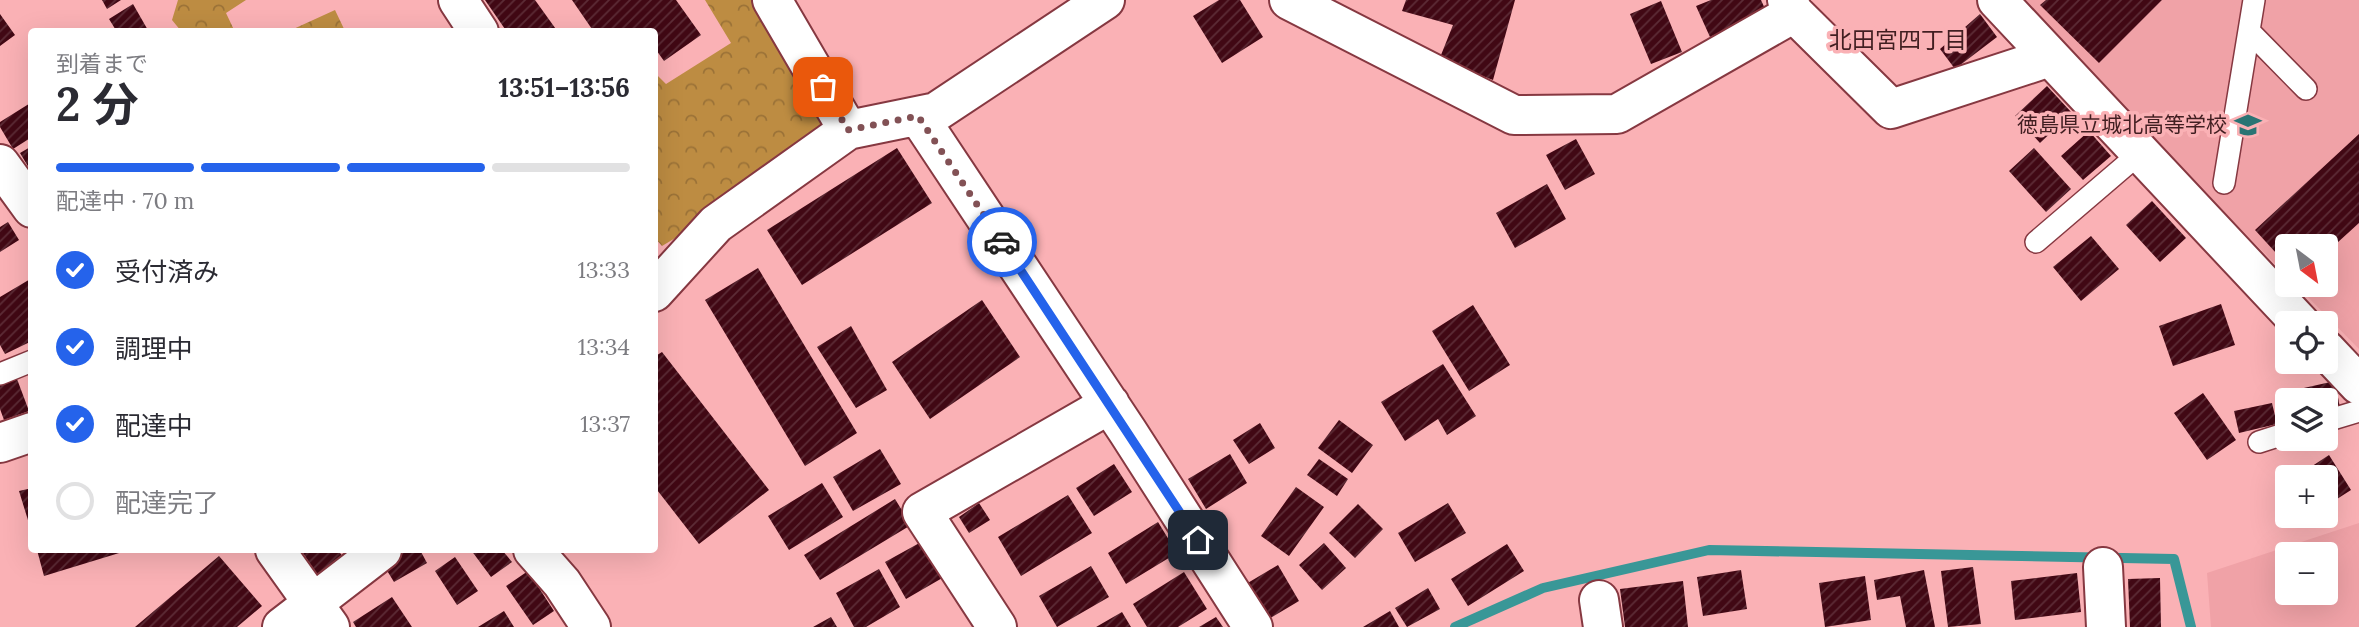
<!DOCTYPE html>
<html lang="ja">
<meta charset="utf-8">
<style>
body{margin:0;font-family:Lora,"Noto Sans JP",serif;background:#f2f2f3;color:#2b2b33;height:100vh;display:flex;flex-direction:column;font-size:26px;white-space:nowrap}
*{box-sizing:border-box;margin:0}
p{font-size:23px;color:#7c7c81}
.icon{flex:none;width:38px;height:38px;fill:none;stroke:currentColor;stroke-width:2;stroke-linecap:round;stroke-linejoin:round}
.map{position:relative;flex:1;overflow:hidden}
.details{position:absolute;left:28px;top:28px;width:630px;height:525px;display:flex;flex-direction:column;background:#fff;border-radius:7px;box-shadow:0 7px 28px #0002}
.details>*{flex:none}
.needle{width:46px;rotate:148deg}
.tools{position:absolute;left:2275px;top:234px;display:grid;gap:14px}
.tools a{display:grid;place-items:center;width:63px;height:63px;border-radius:7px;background:#fff;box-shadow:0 7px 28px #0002;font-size:35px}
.pin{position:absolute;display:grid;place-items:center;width:60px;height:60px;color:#fff;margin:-30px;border-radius:14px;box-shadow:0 4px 10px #0006}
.courier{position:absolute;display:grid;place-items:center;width:70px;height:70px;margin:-35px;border:5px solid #2563eb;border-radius:50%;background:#fff;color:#222;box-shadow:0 2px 9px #0007}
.headline em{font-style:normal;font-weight:700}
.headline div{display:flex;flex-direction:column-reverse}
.headline{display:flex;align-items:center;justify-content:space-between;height:119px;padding:0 28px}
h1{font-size:46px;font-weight:700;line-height:52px}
.bar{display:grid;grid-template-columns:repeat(4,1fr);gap:10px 7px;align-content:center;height:84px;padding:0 28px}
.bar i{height:9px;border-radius:5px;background:#e1e1e2}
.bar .on{background:#2563eb}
.bar p{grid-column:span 4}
ol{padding:0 28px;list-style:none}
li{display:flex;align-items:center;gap:21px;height:77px}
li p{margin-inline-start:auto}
li .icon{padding:7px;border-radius:50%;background:#2563eb;color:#fff;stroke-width:4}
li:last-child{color:#7c7c81}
li i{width:38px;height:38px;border:4px solid #e1e1e2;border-radius:50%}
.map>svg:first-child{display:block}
.built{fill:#f0a2a7;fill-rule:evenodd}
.forest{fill:url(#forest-crowns)}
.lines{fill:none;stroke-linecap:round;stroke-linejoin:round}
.stream{stroke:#399797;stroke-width:10}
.building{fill:url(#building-hatch)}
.service-casing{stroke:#863841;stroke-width:24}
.minor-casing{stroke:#863841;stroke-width:42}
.service{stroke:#fff;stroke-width:21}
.minor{stroke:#fff;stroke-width:38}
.done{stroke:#825155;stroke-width:7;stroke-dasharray:0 12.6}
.route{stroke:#2563eb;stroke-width:9}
.labels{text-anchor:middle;stroke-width:7;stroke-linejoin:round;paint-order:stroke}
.poi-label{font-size:21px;fill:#411e21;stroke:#fab1b5;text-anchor:end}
.neighbourhood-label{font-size:23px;fill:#411e21;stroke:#fab1b5}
</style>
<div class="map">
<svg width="2359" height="627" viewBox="0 0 2359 627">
<defs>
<pattern id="forest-crowns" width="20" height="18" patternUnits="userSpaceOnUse" patternTransform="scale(1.75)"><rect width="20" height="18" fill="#bd8c42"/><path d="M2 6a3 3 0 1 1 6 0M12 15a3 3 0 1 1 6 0" fill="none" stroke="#9b7237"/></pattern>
<pattern id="building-hatch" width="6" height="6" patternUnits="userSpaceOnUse" patternTransform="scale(1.75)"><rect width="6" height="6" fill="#410814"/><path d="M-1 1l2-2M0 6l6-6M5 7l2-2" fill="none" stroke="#5c2c36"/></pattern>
</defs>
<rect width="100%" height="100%" fill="#fab1b5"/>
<path class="built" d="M2020,0H2359V349L2296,285H2326V247H2287V276L2018,2Z
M2359,523V627H2211L2207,573ZM2287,555H2326V593H2287Z"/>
<path class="forest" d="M178,0H246L226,13L235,32L181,31L172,20Z
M705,0H758L832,132L702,222L662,246L654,237V72L666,84L731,43Z
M335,10L345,31H289Z"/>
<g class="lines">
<path class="stream" d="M1455,627L1543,588L1709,550L2174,559L2191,627"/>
</g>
<path class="building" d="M102,0H121L107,9Z
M485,0H535L558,32H507Z
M572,0H676L701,35L664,61L654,47V32H594Z
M1219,0H1240L1263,37L1222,63L1193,16Z
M1406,0H1515L1493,80L1439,60L1453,25L1402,11Z
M1711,0H1761L1766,11L1710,37L1696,6Z
M2046,0H2162L2099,63L2040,5Z
M1661,1L1682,52L1651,64L1630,14Z
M133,4L149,32H117L109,19Z
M0,14L15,35L0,46Z
M1980,14L1997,37L1955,69L1940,49Z
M2047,86L2072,113L2040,143L2015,116Z
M32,102V137L13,149L0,127V122Z
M2089,131L2111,156L2083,180L2061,156Z
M2359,134V223L2326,253V247H2287V265L2255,230Z
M1576,139L1595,174L1565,190L1546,155Z
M32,146V173L20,153Z
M897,148L932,203L802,285L767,230Z
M2034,148L2071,189L2046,212L2009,171Z
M1547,184L1566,219L1515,248L1496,213Z
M2152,201L2186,238L2160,262L2126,225Z
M8,222L19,240L0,252V227Z
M2091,236L2119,269L2081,301L2053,267Z
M758,268L857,433L805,466L705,300Z
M32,278V341L5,354L0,345V297Z
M982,300L1020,357L930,419L892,362Z
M2221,304L2235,345L2173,366L2159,326Z
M1473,305L1510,365L1469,391L1432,331Z
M851,326L887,390L856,408L817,347Z
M662,352L769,490L699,544L654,486V357Z
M1443,364L1476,416L1447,435L1438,419L1405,441L1381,402Z
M17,379L29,411L4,420L0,409V385Z
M2335,381L2340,408L2326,411V401H2287L2286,411L2282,393Z
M2203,393L2236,440L2207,460L2174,413Z
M2272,403L2277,424L2239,433L2234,411Z
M1339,420L1373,445L1352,473L1318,448Z
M1260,423L1275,448L1249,464L1233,440Z
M880,449L901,484L853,511L833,477Z
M1230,454L1247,483L1206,509L1188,479Z
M2329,455L2351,490L2326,506V478H2294Z
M1319,459L1348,479L1337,496L1307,475Z
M1114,464L1132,492L1094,516L1076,488Z
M822,483L843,517L789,550L768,516Z
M1296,487L1324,507L1289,556L1261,536Z
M32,488V530H31L19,491Z
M1068,495L1092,533L1021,576L998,537Z
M895,499L911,525L820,580L804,555Z
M979,503L990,520L969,533L959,517Z
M1448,503L1466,533L1415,562L1398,533Z
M1358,504L1383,529L1355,558L1329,533Z
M1158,522L1177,553L1126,584L1108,553Z
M923,541L944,577L906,599L885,562Z
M1324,543L1346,568L1322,590L1299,565Z
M1507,544L1524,571L1468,606L1451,579Z
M37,550H129L44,576Z
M301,550H338L345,560L319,577Z
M408,550H420L427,563L394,582L383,564Z
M471,550H502L512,562L491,577Z
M219,556L262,606L237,627H135Z
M455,557L478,591L457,605L435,571Z
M1278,565L1299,601L1267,620L1246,584Z
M1091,566L1109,597L1057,627L1039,596Z
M1973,567L1981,624L1948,627L1941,571Z
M879,569L900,607L866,627H854L836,593Z
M1741,570L1747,609L1703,616L1697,577Z
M1924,570L1935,627H1906L1900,596L1877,600L1874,580Z
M528,571L554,611L533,625L506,586Z
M1184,572L1207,609L1178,627H1147L1133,604Z
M2077,573L2081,612L2015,620L2011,581Z
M1865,576L1871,620L1825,627L1819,583Z
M2160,578L2161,627H2130L2128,579Z
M1683,581L1688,627H1625L1620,589Z
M1428,588L1440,609L1407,627L1395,608Z
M392,597L412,627H356L353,622Z
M504,611L514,627H478Z
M1390,611L1399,627H1363Z
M1122,612L1131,627H1096Z
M831,617L837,627H813Z
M1216,617L1223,627H1199Z"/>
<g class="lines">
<g class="service-casing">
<path id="service" d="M2249,31L2306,89
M2224,183L2254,0
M2036,242L2140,153
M0,374L32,361
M2326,421L2359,411
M2259,442L2287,433"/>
</g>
<g class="minor-casing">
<path id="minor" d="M458,0L479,32
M772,0L848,130
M1289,0L1514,115L1617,114L1794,13L1787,0
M1997,0L2301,324
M1794,13L1891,109L2050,57
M918,116L1128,432L1253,627
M0,164L32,208
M654,292L716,224L848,130L936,112L1105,0
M2326,350L2359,385
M0,443L32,432
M275,550L330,627
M533,550L562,583L591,627
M2103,567L2106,627
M1599,600L1603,627
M282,627L382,550
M997,627L922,512L1110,404"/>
</g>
<use href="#service" class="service"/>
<use href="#minor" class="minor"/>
</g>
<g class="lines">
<path class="done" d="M823,87L848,130L918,116L1002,242"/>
<path class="route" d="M1002,242L1198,540"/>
</g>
<defs>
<g id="school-bare" transform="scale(2.1)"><path d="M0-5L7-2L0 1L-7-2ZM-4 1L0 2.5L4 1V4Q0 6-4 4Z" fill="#2a7474" stroke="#fab1b5" stroke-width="2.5" paint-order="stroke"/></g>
</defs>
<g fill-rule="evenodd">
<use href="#school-bare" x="2248" y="125"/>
</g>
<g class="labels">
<g class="poi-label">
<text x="2227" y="132">徳島県立城北高等学校</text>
</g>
<g class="neighbourhood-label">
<text x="1898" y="48">北田宮四丁目</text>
</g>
</g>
</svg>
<div class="tools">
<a><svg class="needle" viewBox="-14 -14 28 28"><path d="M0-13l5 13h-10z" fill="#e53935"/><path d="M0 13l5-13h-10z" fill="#7c7c81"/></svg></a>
<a><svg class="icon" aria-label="locate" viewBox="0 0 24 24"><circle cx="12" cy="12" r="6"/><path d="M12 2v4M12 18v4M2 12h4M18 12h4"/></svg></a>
<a><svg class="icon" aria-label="layers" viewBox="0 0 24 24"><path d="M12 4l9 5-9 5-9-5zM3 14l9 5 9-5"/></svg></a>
<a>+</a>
<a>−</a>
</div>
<div class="pin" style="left:823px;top:87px;background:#ea580c"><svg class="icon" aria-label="bag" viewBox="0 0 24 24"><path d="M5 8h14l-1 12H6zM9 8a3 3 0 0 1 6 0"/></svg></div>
<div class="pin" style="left:1198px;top:540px;background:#1f2937"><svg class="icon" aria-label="home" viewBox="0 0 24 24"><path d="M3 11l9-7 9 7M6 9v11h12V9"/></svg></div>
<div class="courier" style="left:1002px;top:242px"><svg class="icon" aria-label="car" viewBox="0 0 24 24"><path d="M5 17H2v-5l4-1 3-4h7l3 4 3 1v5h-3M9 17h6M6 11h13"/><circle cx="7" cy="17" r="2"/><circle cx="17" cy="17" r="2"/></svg></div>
<section class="details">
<div class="headline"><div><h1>2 分</h1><p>到着まで</p></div><em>13:51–13:56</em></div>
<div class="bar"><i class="on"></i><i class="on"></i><i class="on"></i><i></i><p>配達中 · 70 m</p></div>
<ol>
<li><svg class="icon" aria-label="check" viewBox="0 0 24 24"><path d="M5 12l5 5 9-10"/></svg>受付済み<p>13:33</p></li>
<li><svg class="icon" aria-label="check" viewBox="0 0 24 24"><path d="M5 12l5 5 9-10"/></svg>調理中<p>13:34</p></li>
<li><svg class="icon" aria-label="check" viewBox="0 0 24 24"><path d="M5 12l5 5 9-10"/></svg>配達中<p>13:37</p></li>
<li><i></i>配達完了</li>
</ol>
</section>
</div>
